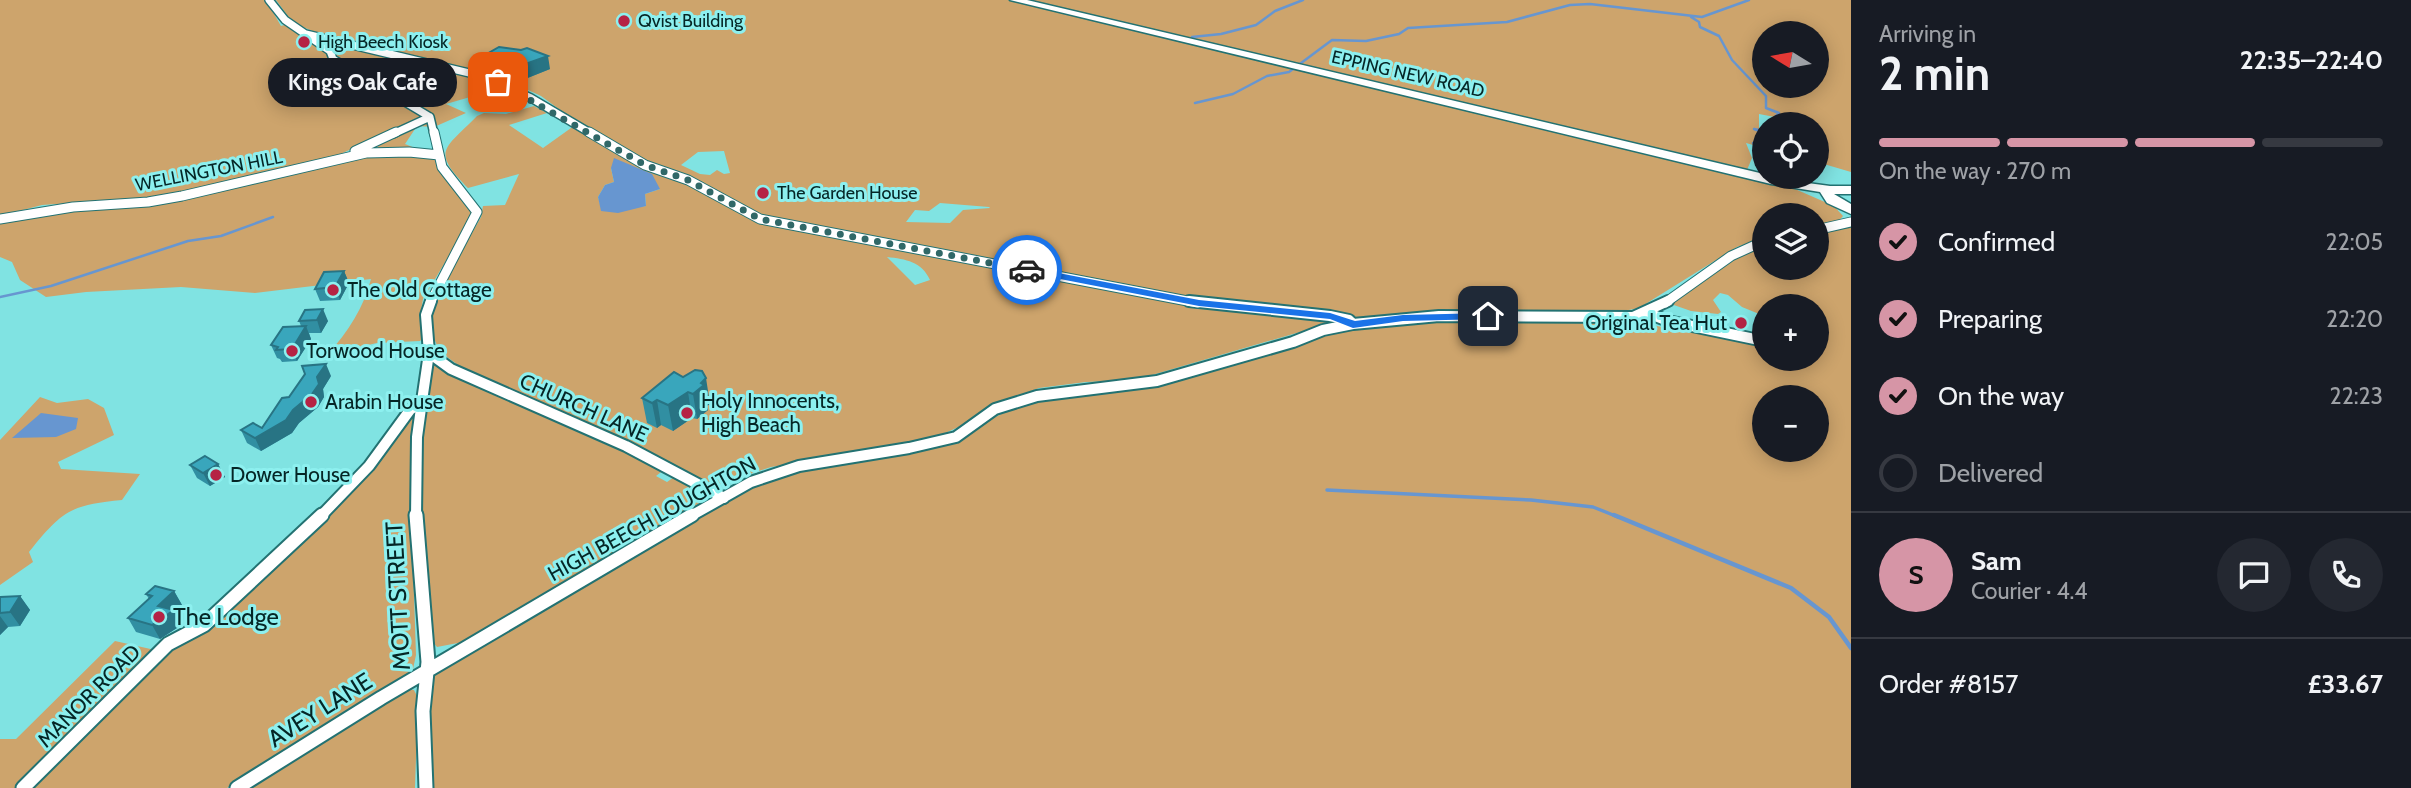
<!DOCTYPE html>
<meta charset="utf-8">
<style>
body{margin:0;font-family:Cabin,sans-serif;background:#242831;color:#f1f3f6;height:100vh;display:flex;flex-direction:column;font-size:26px;white-space:nowrap}
*{box-sizing:border-box;margin:0}
p{font-size:23px;color:#9ea1a6}
.icon{flex:none;width:38px;height:38px;fill:none;stroke:currentColor;stroke-width:2;stroke-linecap:round;stroke-linejoin:round}
.map{position:relative;flex:1;overflow:hidden}
.details{display:flex;flex-direction:column;background:#171b24;width:560px}
.details>*{flex:none}
.needle{width:46px;rotate:281deg}
.buttons{position:absolute;left:1752px;top:21px;display:grid;gap:14px}
.buttons a{display:grid;place-items:center;width:77px;height:77px;border-radius:50%;background:#171b24;box-shadow:0 4px 18px #0003;font-size:35px}
.pin{position:absolute;display:grid;place-items:center;width:60px;height:60px;color:#fff;margin:-30px;border-radius:14px;box-shadow:0 4px 10px #0006}
.courier{position:absolute;display:grid;place-items:center;width:70px;height:70px;margin:-35px;border:5px solid #1a73e8;border-radius:50%;background:#fff;color:#222;box-shadow:0 2px 9px #0007}
.bubble{position:absolute;height:49px;border-radius:24px;background:#171b24;box-shadow:0 4px 18px #0003;font-size:23px;font-weight:800;line-height:49px;text-align:center}
.overview em{font-style:normal;font-weight:800}
.overview div{display:flex;flex-direction:column-reverse}
.overview{display:flex;align-items:center;justify-content:space-between;height:119px;padding:0 28px}
h1{font-size:46px;font-weight:800;line-height:52px}
.bar{display:grid;grid-template-columns:repeat(4,1fr);gap:10px 7px;align-content:center;height:84px;padding:0 28px}
.bar i{height:9px;border-radius:5px;background:#363941}
.bar .active{background:#d695a6}
.bar p{grid-column:span 4}
.line{display:flex;align-items:center;gap:18px;padding:0 28px;border-top:2px solid #363941}
.line div{flex:1}
.round{display:grid;place-items:center;flex:none;width:74px;height:74px;border-radius:37px;background:#242831}
ol{padding:0 28px;list-style:none}
li{display:flex;align-items:center;gap:21px;height:77px}
li p{margin-inline-start:auto}
li .icon{padding:7px;border-radius:50%;background:#d695a6;color:#111;stroke-width:4}
li:last-child{color:#9ea1a6}
li i{width:38px;height:38px;border:4px solid #363941;border-radius:50%}
main{display:flex;flex:1;min-height:0}
.map>svg:first-child{display:block}
.green{fill:#cda46c;fill-rule:evenodd}
.water{fill:#6796d0}
.lines{fill:none;stroke-linecap:round;stroke-linejoin:round}
.stream-far2{stroke:#6796d0;stroke-width:2.5}
.stream-far1{stroke:#6796d0;stroke-width:3.5}
.stream{stroke:#6796d0;stroke-width:4.5}
.street-far3-casing{stroke:#237272;stroke-width:10}
.street-far2-casing{stroke:#237272;stroke-width:11}
.street-far1-casing{stroke:#237272;stroke-width:14}
.street-casing{stroke:#237272;stroke-width:17}
.primary-casing{stroke:#237272;stroke-width:3}
.street-far3{stroke:#fff;stroke-width:7}
.street-far2{stroke:#fff;stroke-width:9}
.street-far1{stroke:#fff;stroke-width:10}
.street{stroke:#fff;stroke-width:13}
.primary{fill:#fff;fill-rule:evenodd}
.wall{fill:#318fa2}
.shaded-wall{fill:#287484}
.building{fill:#39a6bc;stroke:#287484;stroke-width:2}
.route{fill:#1a73e8}
.done{stroke:#306868;stroke-width:7;stroke-dasharray:0 12.6}
.poi-dot{fill:#b52344;stroke:#8df0ef;stroke-width:2.5}
.labels{text-anchor:middle;stroke-width:6;stroke-linejoin:round;paint-order:stroke}
.far-poi-label{font-size:18px;fill:#052626;stroke:#8df0ef;text-anchor:start}
.far-street-label{font-size:18px;fill:#052626;stroke:#8df0ef}
.poi-label{font-size:21px;fill:#052626;stroke:#8df0ef;text-anchor:start}
.street-label{font-size:21px;fill:#052626;stroke:#8df0ef}
.near-street-label{font-size:24px;fill:#052626;stroke:#8df0ef}
.near-poi-label{font-size:24px;fill:#052626;stroke:#8df0ef;text-anchor:start}
</style>
<main>
<div class="map">
<svg width="1851" height="788" viewBox="0 0 1851 788">
<rect width="100%" height="100%" fill="#80e3e2"/>
<path class="green" d="M0,0H266L281,26L288,24L327,37L293,23L276,0H1008L1795,189L1834,206L1843,216L1838,222L1817,226L1816,215H1764V237L1737,247L1639,308L1613,313L1435,312L1348,318L1135,380L1086,382L1039,388L1004,401L974,420L932,439L904,446L771,467L720,484L711,483L465,370L440,352L432,334L429,307L433,295L468,240L481,217L483,206L505,205L519,174L468,188C430,150 445,149 477,116L484,113L506,114L534,106L547,113L509,125L543,148L578,123L541,96L515,84L446,104L466,113L434,127L417,126L405,144L415,148L379,152L430,157L435,160L438,169L471,212L470,221L423,299L420,317L423,338L420,341L377,343L328,354C348,332 364,307 371,279L255,293L181,287L86,292L46,297L20,280L12,262L0,257V221L47,212L127,205L379,152L375,138L332,158L162,197L42,205L0,216ZM724,151L730,173L724,174L717,170L710,175L700,174L681,165L698,152ZM611,168L660,189L645,194L646,206L602,211L598,197L605,185L614,182ZM940,203L989,207L990,208L963,210L950,223L906,222L915,210L929,211ZM887,257C906,259 922,262 930,280L915,285Z
M1023,0H1851V172L1817,162L1816,124H1781L1780,118L1759,114V130L1764,131V148L1746,143L1752,158L1747,170ZM1764,33H1816V86H1764Z
M1851,225V788H432L428,688L437,670L533,609L742,492L790,474L829,465L914,453L941,445L1011,409L1036,400L1135,387L1331,331L1404,321H1627L1764,344V359H1816V306H1764V316L1742,307L1728,295L1720,293L1713,300L1721,312L1718,314L1691,311L1671,304L1747,251L1764,245V268H1816L1817,232ZM1764,397H1816V450H1764Z
M434,362L543,415L665,469L656,476L667,482L677,475L701,490L704,496L703,501L463,642L437,647L432,641L418,493L424,412Z
M40,397L57,403L88,399L104,408L114,435L58,462L61,469L140,474L122,500C70,505 62,511 29,552L33,562L0,585V440Z
M414,411L410,477L416,655L413,669L403,680L227,788H28L166,653L224,612Z
M115,641L155,650L17,788H0V739H16Z
M408,689L414,690L418,698L415,788H241Z"/>
<path class="water" d="M614,158L652,174L660,189L645,194L646,206L618,213L601,211L598,197L605,185L614,182L611,168Z
M41,413L78,418L76,429L56,437L12,438Z"/>
<g class="lines">
<path class="stream-far2" d="M1691,17L1699,22L1700,27L1719,36L1732,60L1766,96V108L1779,113L1775,117
M1192,37L1221,34L1256,25L1275,11L1303,0
M1195,103L1233,94L1267,76L1289,72L1332,40L1366,41L1399,34L1408,28L1507,22L1570,5L1590,4L1702,17L1749,0
M1759,130L1754,129L1764,133
M1753,143L1764,137
M0,297L51,286L188,241L221,236L273,217"/>
<path class="stream-far1" d="M1327,490L1531,500L1593,507L1618,517"/>
<path class="stream" d="M1614,515L1791,588L1829,617L1851,648"/>
<g class="street-far3-casing">
<path id="street-far3" d="M269,0L285,20L330,51L333,59L430,117L434,134
M306,34L486,77L531,98L592,134
M393,134L430,117"/>
</g>
<g class="street-far2-casing">
<path id="street-far2" d="M589,132L645,165L688,180L760,219L1198,303
M355,151L396,132
M0,219L73,207L148,202L182,196L366,153L409,152L439,155
M1816,230L1851,222
M430,303L477,212L442,167L434,132
M1665,303L1731,256L1764,241"/>
</g>
<g class="street-far1-casing">
<path id="street-far1" d="M1189,301L1330,316L1349,320L1353,324
M1648,313L1668,321L1764,341
M429,353L451,369L626,446L724,498
M320,517L369,466L410,410L422,401L429,353L426,315L431,301
M416,517L417,437L422,401
M689,517L751,482L799,466L909,448L956,437L995,409L1037,396L1157,381L1293,342L1323,330L1353,324L1439,316L1633,317L1668,301"/>
</g>
<g class="street-casing">
<path id="street" d="M416,515L428,662L423,711L426,788
M23,788L168,644L204,625L322,515
M237,788L381,698L692,515"/>
</g>
<g class="primary-casing">
<path id="primary" d="M1010,0H1027L1764,174V177L1830,186H1851V194H1834L1851,204V214L1827,203L1820,192L1771,184Z"/>
</g>
<use href="#street-far3" class="street-far3"/>
<use href="#street-far2" class="street-far2"/>
<use href="#street-far1" class="street-far1"/>
<use href="#street" class="street"/>
<use href="#primary" class="primary"/>
</g>
<path class="wall" d="M485,55L550,69L520,81L488,68Z
M344,271L349,283L340,300L320,301L315,289Z
M305,310L328,321L321,333H309L311,339L297,361L282,362L280,359L277,358L271,345L301,326L299,321Z
M331,376L323,389L324,397L318,407L299,423L292,433L261,451L247,443L241,430L262,428Z
M683,377L710,404L707,406L708,410L697,419L692,418L673,431L661,425L657,428L647,423L642,398Z
M218,464L225,477L210,486L197,478L190,465Z
M174,591L182,605L175,611L183,624L160,639L136,632L128,618L149,599L146,594Z
M20,596L30,610L20,626L8,627L0,635V597Z"/>
<path class="shaded-wall" d="M548,56L550,69L520,81L517,67Z
M344,271L349,283L340,300L335,287Z
M323,309L328,321L321,333L317,320Z
M306,326L311,339L297,361L292,349Z
M326,364L331,376L323,389L324,397L318,407L299,423L292,433L261,451L255,438L317,377Z
M706,378L710,404L707,406L708,410L697,419L693,394L701,383Z
M688,392L692,418L673,431L668,405Z
M657,400L661,425L657,428L652,403Z
M218,464L225,477L210,486L203,473Z
M174,591L182,605L175,611L183,624L160,639L152,625L158,606Z
M20,596L30,610L20,626L10,612Z
M0,616L8,627L0,635Z"/>
<path class="building" d="M499,47L521,50L527,48L548,56L517,67L485,55Z
M344,271L335,287L315,289L324,272Z
M323,309L317,320L299,321L305,310Z
M306,326L292,349L276,350L278,347L271,345L283,327Z
M326,364L317,377L319,384L312,394L293,410L286,420L255,438L241,430L253,423L262,428L282,398L289,397L305,374L302,366Z
M695,370L702,371L706,378L701,383L704,385L693,394L688,392L668,405L657,400L652,403L642,398L674,372L683,377Z
M205,456L218,464L203,473L190,465Z
M155,586L174,591L158,606L174,610L152,625L128,618L152,596L146,594Z
M20,596L10,612L0,613V597Z"/>
<path class="route" d="M1027,267L1199,300L1330,313L1355,321L1403,315L1488,313L1493,316L1488,319L1403,321L1353,328L1330,319L1199,306L1024,272L1022,270Z"/>
<g class="lines">
<path class="done" d="M498,82L645,165L688,180L760,219L1027,270"/>
</g>
<g class="poi-dot">
<circle cx="624" cy="21" r="7"/>
<circle cx="304" cy="42" r="7"/>
<circle cx="763" cy="193" r="7"/>
<circle cx="333" cy="290" r="7"/>
<circle cx="1741" cy="323" r="7"/>
<circle cx="292" cy="351" r="7"/>
<circle cx="311" cy="402" r="7"/>
<circle cx="687" cy="413" r="7"/>
<circle cx="216" cy="475" r="7"/>
<circle cx="159" cy="617" r="7"/>
</g>
<g class="labels">
<g class="far-poi-label">
<text x="638" y="27">Qvist Building</text>
<text x="318" y="48">High Beech Kiosk</text>
<text x="777" y="199">The Garden House</text>
</g>
<g class="far-street-label">
<text transform="translate(1408 74) rotate(13)" y="6">EPPING NEW ROAD</text>
<text transform="translate(209 171) rotate(-11)" y="6">WELLINGTON HILL</text>
</g>
<g class="poi-label">
<text x="347" y="297">The Old Cottage</text>
<text x="1727" y="330" text-anchor="end">Original Tea Hut</text>
<text x="306" y="358">Torwood House</text>
<text x="701" y="408">Holy Innocents,<tspan x="701" dy="24">High Beach</tspan></text>
<text x="325" y="409">Arabin House</text>
<text x="230" y="482">Dower House</text>
</g>
<g class="street-label">
<text transform="translate(584 408) rotate(24)" y="7">CHURCH LANE</text>
<text transform="translate(652 519) rotate(-29)" y="7">HIGH BEECH LOUGHTON</text>
<text transform="translate(89 696) rotate(-45)" y="7">MANOR ROAD</text>
</g>
<g class="near-street-label">
<text transform="translate(398 596) rotate(-93)" y="8">MOTT STREET</text>
<text transform="translate(320 710) rotate(-32)" y="8">AVEY LANE</text>
</g>
<g class="near-poi-label">
<text x="173" y="625">The Lodge</text>
</g>
</g>
</svg>
<div class="buttons">
<a><svg class="needle" viewBox="-14 -14 28 28"><path d="M0-13l5 13h-10z" fill="#e53935"/><path d="M0 13l5-13h-10z" fill="#9ea1a6"/></svg></a>
<a><svg class="icon" aria-label="locate" viewBox="0 0 24 24"><circle cx="12" cy="12" r="6"/><path d="M12 2v4M12 18v4M2 12h4M18 12h4"/></svg></a>
<a><svg class="icon" aria-label="layers" viewBox="0 0 24 24"><path d="M12 4l9 5-9 5-9-5zM3 14l9 5 9-5"/></svg></a>
<a>+</a>
<a>−</a>
</div>
<div class="pin" style="left:498px;top:82px;background:#ea580c"><svg class="icon" aria-label="bag" viewBox="0 0 24 24"><path d="M5 8h14l-1 12H6zM9 8a3 3 0 0 1 6 0"/></svg></div>
<div class="pin" style="left:1488px;top:316px;background:#1f2937"><svg class="icon" aria-label="home" viewBox="0 0 24 24"><path d="M3 11l9-7 9 7M6 9v11h12V9"/></svg></div>
<div class="courier" style="left:1027px;top:270px"><svg class="icon" aria-label="car" viewBox="0 0 24 24"><path d="M5 17H2v-5l4-1 3-4h7l3 4 3 1v5h-3M9 17h6M6 11h13"/><circle cx="7" cy="17" r="2"/><circle cx="17" cy="17" r="2"/></svg></div>
<div class="bubble" style="left:268px;top:58px;width:189px">Kings Oak Cafe</div>
</div>
<section class="details">
<div class="overview"><div><h1>2 min</h1><p>Arriving in</p></div><em>22:35–22:40</em></div>
<div class="bar"><i class="active"></i><i class="active"></i><i class="active"></i><i></i><p>On the way · 270 m</p></div>
<ol>
<li><svg class="icon" aria-label="check" viewBox="0 0 24 24"><path d="M5 12l5 5 9-10"/></svg>Confirmed<p>22:05</p></li>
<li><svg class="icon" aria-label="check" viewBox="0 0 24 24"><path d="M5 12l5 5 9-10"/></svg>Preparing<p>22:20</p></li>
<li><svg class="icon" aria-label="check" viewBox="0 0 24 24"><path d="M5 12l5 5 9-10"/></svg>On the way<p>22:23</p></li>
<li><i></i>Delivered</li>
</ol>
<div class="line" style="height:126px"><b class="round" style="background:#d695a6;color:#111">S</b><div><b>Sam</b><p>Courier · 4.4</p></div><a class="round"><svg class="icon" aria-label="chat" viewBox="0 0 24 24"><path d="M4 5h16v11H9l-5 4z"/></svg></a><a class="round"><svg class="icon" aria-label="phone" viewBox="0 0 24 24"><path d="M5 4h4l2 5-3 2q2 4 5 5l2-3 5 2v4C11 20 4 13 5 4z"/></svg></a></div>
<div class="line" style="height:91px"><div>Order #8157</div><b>£33.67</b></div>
</section>
</main>
